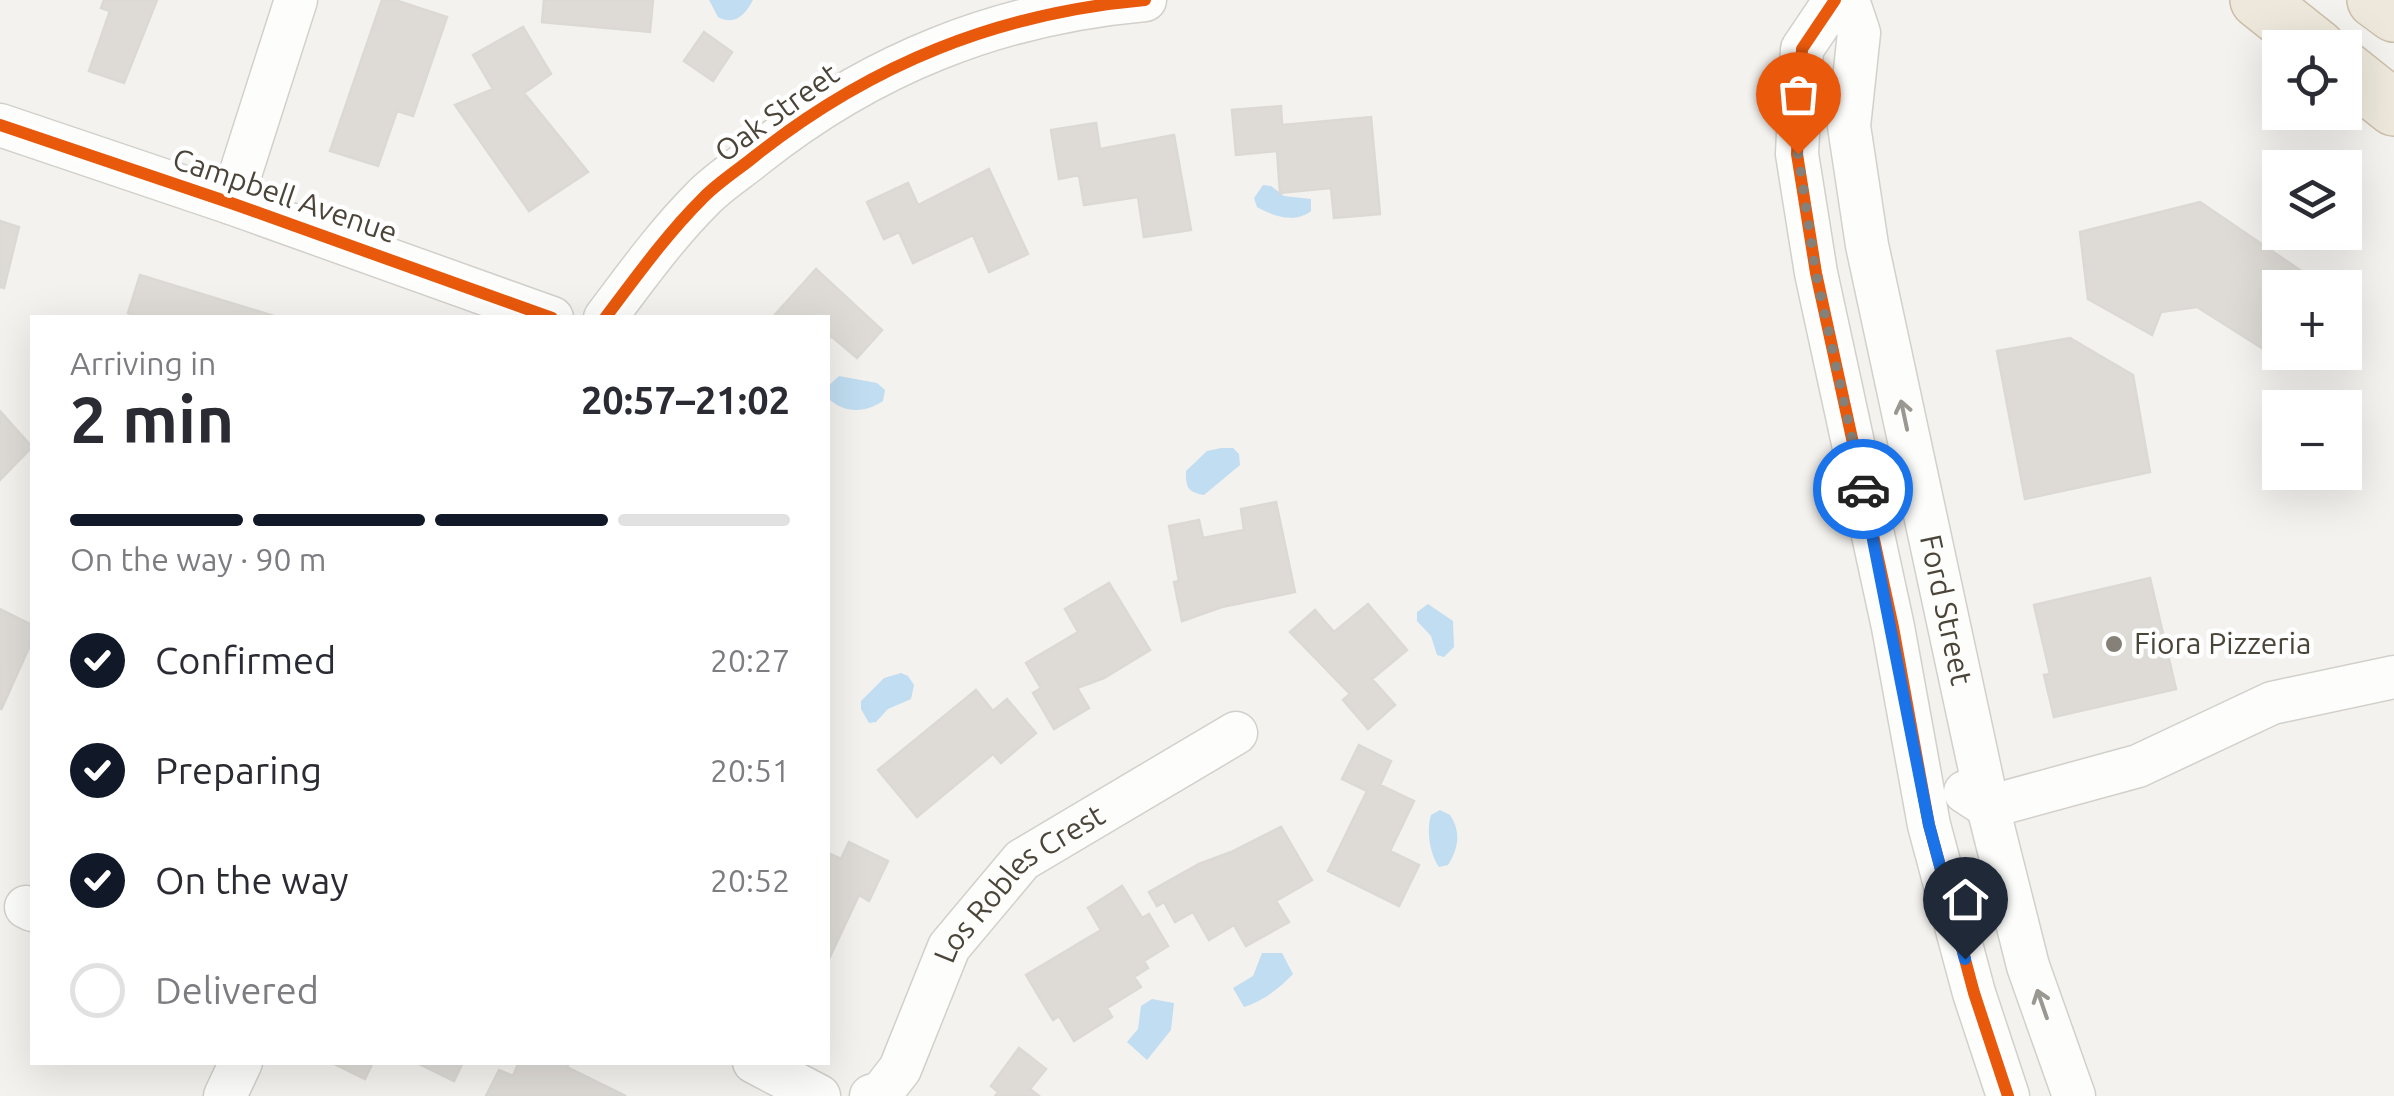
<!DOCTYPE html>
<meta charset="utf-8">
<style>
body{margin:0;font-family:Ubuntu,sans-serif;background:#f2f2f3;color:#2b2b33;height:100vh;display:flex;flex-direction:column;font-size:38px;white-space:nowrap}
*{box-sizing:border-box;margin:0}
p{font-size:32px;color:#7c7c81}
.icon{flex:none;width:55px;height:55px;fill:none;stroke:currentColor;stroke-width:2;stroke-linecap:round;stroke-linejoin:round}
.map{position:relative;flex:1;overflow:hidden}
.drawer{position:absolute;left:30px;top:315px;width:800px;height:750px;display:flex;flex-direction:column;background:#fff;border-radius:0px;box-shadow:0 10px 40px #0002}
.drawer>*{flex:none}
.fabs{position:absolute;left:2262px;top:30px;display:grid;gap:20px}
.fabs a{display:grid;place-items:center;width:100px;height:100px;border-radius:0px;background:#fff;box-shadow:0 10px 40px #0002;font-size:50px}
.pin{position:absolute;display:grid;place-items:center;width:85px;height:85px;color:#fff;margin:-102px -42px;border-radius:50% 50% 50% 0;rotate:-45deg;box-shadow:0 0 10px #0007}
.pin .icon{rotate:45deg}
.courier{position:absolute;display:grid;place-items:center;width:100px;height:100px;margin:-50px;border:8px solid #1a73e8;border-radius:50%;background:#fff;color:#222;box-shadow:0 2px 12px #0007}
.head em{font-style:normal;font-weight:700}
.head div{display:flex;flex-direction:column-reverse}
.head{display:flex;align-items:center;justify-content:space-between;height:170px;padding:0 40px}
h1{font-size:65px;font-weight:700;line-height:75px}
.bar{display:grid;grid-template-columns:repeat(4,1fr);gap:15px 10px;align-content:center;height:120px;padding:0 40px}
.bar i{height:12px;border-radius:8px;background:#e1e1e2}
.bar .current{background:#111827}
.bar p{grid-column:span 4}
ol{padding:0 40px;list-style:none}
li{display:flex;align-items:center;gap:30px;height:110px}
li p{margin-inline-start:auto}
li .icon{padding:10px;border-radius:50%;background:#111827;color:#fff;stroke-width:4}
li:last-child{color:#7c7c81}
li i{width:55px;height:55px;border:5px solid #e1e1e2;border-radius:50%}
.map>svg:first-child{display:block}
.water{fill:#c0ddf1}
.building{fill:#dedbd6;stroke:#dcd9d4;stroke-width:2.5}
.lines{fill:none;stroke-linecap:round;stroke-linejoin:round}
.minor-casing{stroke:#d2d0cb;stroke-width:45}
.highway-casing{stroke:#ccbfa9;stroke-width:58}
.minor{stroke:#fdfdfc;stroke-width:42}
.highway{stroke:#ede8db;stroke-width:55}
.cycleway-casing{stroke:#fff;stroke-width:19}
.cycleway{stroke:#e8590c;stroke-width:12}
.oneway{stroke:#9b9791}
.done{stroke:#868178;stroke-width:10;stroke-dasharray:0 18}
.route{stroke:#1a73e8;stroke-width:12}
.poi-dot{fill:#868178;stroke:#fff;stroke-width:4}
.labels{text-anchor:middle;stroke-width:9;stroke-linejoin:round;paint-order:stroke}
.street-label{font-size:30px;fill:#4b4439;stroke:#fff}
.poi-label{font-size:30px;fill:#4b4439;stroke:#fff;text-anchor:start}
</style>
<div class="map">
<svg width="2394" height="1096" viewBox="0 0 2394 1096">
<rect width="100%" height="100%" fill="#f4f2ee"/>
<path class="water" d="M709,0H753C745,15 735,26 718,17Z
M1263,185L1271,186L1284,196L1311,199V211C1294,224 1274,216 1257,207L1254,198Z
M839,376L877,383L885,390L883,401C865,413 844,414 828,398V386Z
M1221,448H1233L1239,454L1240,465L1204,495C1187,492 1186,487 1186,471L1207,451Z
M1428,604L1453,621L1454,647L1444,657L1437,655L1431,636L1417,621V612Z
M901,673L908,676L914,685L911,699L888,709L876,722L869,723L861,709V701L884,678Z
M1440,810L1450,815C1461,831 1459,848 1448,865L1439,867C1430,854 1426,831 1431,815Z
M1262,953H1282L1293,974C1279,989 1264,1000 1244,1007L1233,988L1253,976Z
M1152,999L1174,1003L1171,1030L1147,1060L1127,1042L1138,1029L1141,1006Z"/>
<path class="building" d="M104,0H157L124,83L89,71L110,11L101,8Z
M382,0H395L447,17L413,116L397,111L378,166L330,151Z
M544,0H653L650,32L542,22Z
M523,27L551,74L524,93L588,172L529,211L455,105L493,89L473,55Z
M704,32L732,52L713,81L684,61Z
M1281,106L1282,125L1371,117L1380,214L1334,218L1331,188L1280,193L1277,151L1236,155L1232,110Z
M1096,123L1100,149L1174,135L1191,230L1144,237L1138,197L1084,205L1079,175L1059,179L1051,130Z
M989,169L1028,254L989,272L973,235L913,263L899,232L884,239L867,202L908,183L918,205Z
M2200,202L2313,279L2307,288H2280V324L2262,348L2197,307L2161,312L2152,335L2088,299L2080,232Z
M0,221L19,227L4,288L0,287Z
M816,269L882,330L857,358L831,336L828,340V318H772Z
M140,275L274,316L273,318H141L128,313Z
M2070,338L2133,375L2150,472L2025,499L1997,351Z
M0,411L32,447L0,480Z
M1276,502L1295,592L1222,607L1182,621L1174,582L1179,581L1169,526L1199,520L1203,538L1244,530L1241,509Z
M2150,578L2176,689L2054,717L2044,675L2050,674L2034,605Z
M1109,583L1150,650L1104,678L1077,688L1089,708L1054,729L1033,693L1041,688L1026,663L1078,632L1065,609Z
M1368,604L1407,650L1372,679L1395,705L1368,729L1343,700L1350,694L1290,632L1315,610L1334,632Z
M0,609L32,625V641L1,710Z
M976,690L993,711L1007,699L1036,733L1001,763L993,754L917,817L878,770Z
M1359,745L1391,761L1380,785L1414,801L1390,851L1419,865L1399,906L1328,871L1367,791L1342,779Z
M1281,827L1312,880L1276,901L1289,922L1246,946L1234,925L1209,940L1193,912L1175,922L1164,902L1157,906L1149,892L1199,864L1231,852Z
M849,842L888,861L869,901L859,895L828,961V853L841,859Z
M1122,886L1142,918L1149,914L1168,946L1144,961L1148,968L1134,977L1141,987L1107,1008L1112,1017L1074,1041L1059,1016L1053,1020L1026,975L1101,930L1088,908Z
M1019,1048L1046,1069L1030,1089L1039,1096H995L998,1092L991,1086Z
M330,1062H373L365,1079Z
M415,1062H463L454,1081Z
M519,1062H570L567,1067L626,1096H486L499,1070L513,1076Z"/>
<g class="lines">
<g class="minor-casing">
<g id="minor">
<path d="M1835,0L1802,49L1797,154L1816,273L1893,627L1929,825L1974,993L2008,1096"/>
<path id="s1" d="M1848,0L1859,33L1849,126L1867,245L1988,807L2028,966L2074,1096"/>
<path d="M0,125L231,203L552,318"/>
<path d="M231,203L296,0"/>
<path d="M605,318C636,277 666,235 702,199C717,183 738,170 755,156C871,64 998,13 1145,0"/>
<path d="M1965,792L1988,807L2138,766L2272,703L2394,677"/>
<path d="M26,907L32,910"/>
<path d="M754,1062L819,1096"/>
<path d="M225,1096L241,1062"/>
<path id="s2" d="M871,1096L882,1092L900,1069L949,947L1022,860L1236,733"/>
</g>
</g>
<g class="highway-casing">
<path id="highway" d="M2258,0L2318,48
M2375,0L2394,14
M2345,69L2394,108"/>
</g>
<use href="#minor" class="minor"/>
<use href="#highway" class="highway"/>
<g class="cycleway-casing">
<path id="cycleway" d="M1835,0L1802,49L1797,154L1816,273L1893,627L1929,825L1974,993L2008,1096
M0,125L231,203L552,318
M605,318C636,277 666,235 702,199C717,183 738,170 755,156C871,64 998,13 1145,0"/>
</g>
<use href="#cycleway" class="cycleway"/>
</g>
<defs><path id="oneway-shaft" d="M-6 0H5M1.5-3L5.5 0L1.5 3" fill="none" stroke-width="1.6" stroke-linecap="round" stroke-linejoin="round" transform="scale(2.5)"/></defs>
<g class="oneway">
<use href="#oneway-shaft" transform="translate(1904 415) rotate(-102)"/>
<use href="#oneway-shaft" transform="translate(2042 1004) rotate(-109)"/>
</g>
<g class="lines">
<path class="done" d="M1798,154L1816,274L1863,489"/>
<path class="route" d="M1863,489L1929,825L1965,959"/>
</g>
<circle class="poi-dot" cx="2114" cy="644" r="10"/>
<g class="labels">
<g class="street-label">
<text transform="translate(777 113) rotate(-36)" y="10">Oak Street</text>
<text transform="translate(285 196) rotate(19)" y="10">Campbell Avenue</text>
<text dy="10" stroke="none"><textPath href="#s1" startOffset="622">Ford Street</textPath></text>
<text dy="10" stroke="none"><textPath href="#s2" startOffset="268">Los Robles Crest</textPath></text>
</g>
<g class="poi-label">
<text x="2134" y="654">Fiora Pizzeria</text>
</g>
</g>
</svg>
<div class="fabs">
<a><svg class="icon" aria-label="locate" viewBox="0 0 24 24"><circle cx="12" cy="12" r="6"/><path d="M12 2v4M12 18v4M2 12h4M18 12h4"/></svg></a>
<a><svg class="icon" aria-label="layers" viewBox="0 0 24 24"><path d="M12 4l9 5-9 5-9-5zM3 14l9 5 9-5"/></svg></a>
<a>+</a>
<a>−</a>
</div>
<div class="pin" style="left:1798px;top:154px;background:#ea580c"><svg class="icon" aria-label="bag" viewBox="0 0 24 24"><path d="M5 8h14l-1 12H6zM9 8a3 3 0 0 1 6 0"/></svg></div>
<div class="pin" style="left:1965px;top:959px;background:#1f2937"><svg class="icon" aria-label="home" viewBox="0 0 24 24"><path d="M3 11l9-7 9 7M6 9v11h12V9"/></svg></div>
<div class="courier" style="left:1863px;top:489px"><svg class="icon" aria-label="car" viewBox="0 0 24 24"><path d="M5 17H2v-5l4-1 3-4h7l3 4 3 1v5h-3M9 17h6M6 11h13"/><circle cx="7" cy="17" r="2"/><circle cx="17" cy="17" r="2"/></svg></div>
<section class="drawer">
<div class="head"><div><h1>2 min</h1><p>Arriving in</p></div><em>20:57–21:02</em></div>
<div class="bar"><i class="current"></i><i class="current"></i><i class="current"></i><i></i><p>On the way · 90 m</p></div>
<ol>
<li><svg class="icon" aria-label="check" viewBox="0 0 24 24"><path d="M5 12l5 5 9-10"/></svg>Confirmed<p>20:27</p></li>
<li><svg class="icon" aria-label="check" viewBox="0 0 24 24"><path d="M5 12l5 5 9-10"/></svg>Preparing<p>20:51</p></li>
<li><svg class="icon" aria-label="check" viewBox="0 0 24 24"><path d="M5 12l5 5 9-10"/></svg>On the way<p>20:52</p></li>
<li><i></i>Delivered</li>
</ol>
</section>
</div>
